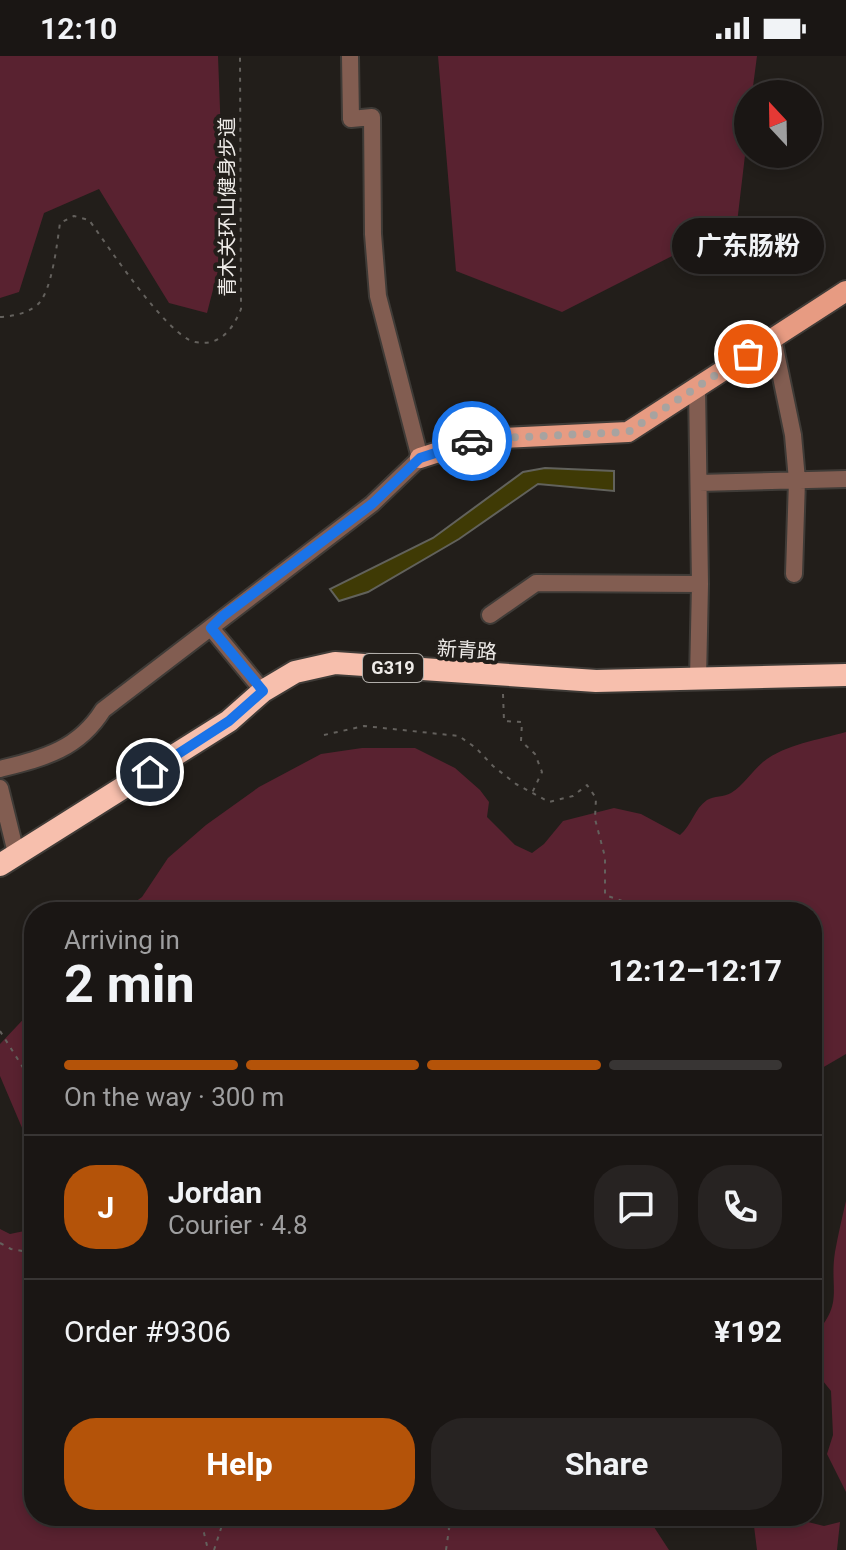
<!DOCTYPE html>
<meta charset="utf-8">
<style>
body{margin:0;font-family:Roboto,"Noto Sans SC",sans-serif;background:#272322;color:#f1f3f6;height:100vh;display:flex;flex-direction:column;font-size:30px;white-space:nowrap}
*{box-sizing:border-box;margin:0}
p{font-size:26px;color:#9f9fa0}
.icon{flex:none;width:44px;height:44px;fill:none;stroke:currentColor;stroke-width:2;stroke-linecap:round;stroke-linejoin:round}
.map{position:relative;flex:1;overflow:hidden}
.drawer{position:absolute;left:24px;top:846px;width:798px;height:624px;display:flex;flex-direction:column;background:#1a1614;border-radius:32px;box-shadow:0 4px 12px #0003,0 0 0 2px #383534}
.drawer>*{flex:none}
.needle{width:52px;rotate:338deg}
.tools{position:absolute;left:734px;top:24px;display:grid;gap:16px}
.tools a{display:grid;place-items:center;width:88px;height:88px;border-radius:50%;background:#1a1614;box-shadow:0 4px 12px #0003,0 0 0 2px #383534;font-size:40px}
.pin{position:absolute;display:grid;place-items:center;width:68px;height:68px;color:#fff;margin:-34px;border:4px solid #fff;border-radius:50%;box-shadow:0 2px 8px #0007}
.courier{position:absolute;display:grid;place-items:center;width:80px;height:80px;margin:-40px;border:6px solid #1a73e8;border-radius:50%;background:#fff;color:#222;box-shadow:0 2px 10px #0007}
.bubble{position:absolute;height:56px;border-radius:28px;background:#1a1614;box-shadow:0 4px 12px #0003,0 0 0 2px #383534;font-size:26px;font-weight:700;line-height:56px;text-align:center}
.summary em{font-style:normal;font-weight:700}
.summary div{display:flex;flex-direction:column-reverse}
.summary{display:flex;align-items:center;justify-content:space-between;height:136px;padding:0 40px}
h1{font-size:52px;font-weight:700;line-height:60px}
.bar{display:grid;grid-template-columns:repeat(4,1fr);gap:12px 8px;align-content:center;height:96px;padding:0 40px}
.bar i{height:10px;border-radius:6px;background:#383534}
.bar .current{background:#b45309}
.bar p{grid-column:span 4}
.line{display:flex;align-items:center;gap:20px;padding:0 40px;border-top:2px solid #383534}
.line div{flex:1}
.round{display:grid;place-items:center;flex:none;width:84px;height:84px;border-radius:32px;background:#272322}
.cta{display:flex;gap:16px;margin-top:auto;padding:16px 40px}
.cta a{flex:1;height:92px;border-radius:32px;background:#b45309;color:#fff;font-size:32px;font-weight:700;line-height:92px;text-align:center}
.cta a+a{background:#272322;color:#f1f3f6}
.status{display:flex;justify-content:space-between;align-items:center;height:56px;padding:0 40px;background:#1a1614;direction:ltr}
.status svg{height:22px;fill:currentColor}
.map>svg:first-child{display:block}
.green{fill:#592230}
.building{fill:#3f3a05;stroke:#62625c;stroke-width:2}
.lines{fill:none;stroke-linecap:round;stroke-linejoin:round}
.minor-casing{stroke:#3f3b37;stroke-width:20}
.major-casing{stroke:#3f3b37;stroke-width:24}
.highway-casing{stroke:#3f3b37;stroke-width:26}
.path{stroke:#64615d;stroke-width:2;stroke-dasharray:4 6;stroke-linecap:butt}
.minor{stroke:#825d51;stroke-width:16}
.major{stroke:#e79b82;stroke-width:20}
.highway{stroke:#f7bfad;stroke-width:22}
.done{stroke:#a7a3a0;stroke-width:8;stroke-dasharray:0 14.4}
.route{stroke:#1a73e8;stroke-width:10}
.labels{text-anchor:middle;stroke-width:8;stroke-linejoin:round;paint-order:stroke}
.shield{fill:#221e1a;stroke:#b1aeaa;stroke-width:2}
.shield-label{font-size:18px;font-weight:bold;fill:#eeebe8}
.street-label{font-size:20px;fill:#eeebe8;stroke:#221e1a}
</style>
<div class="status"><b>12:10</b><svg viewBox="0 0 49 12"><path d="M0 12V9h3v3zM5 12V6h3v6zM10 12V3h3v9zM15 12V0h3v12zM26 1h20v11H26zM47 4h2v5h-2z"/></svg></div>
<div class="map">
<svg width="846" height="1494" viewBox="0 0 846 1494">
<rect width="100%" height="100%" fill="#221e1a"/>
<path class="green" d="M0,0H218L225,187L207,257L169,247L99,133L44,157L19,236L0,242Z
M438,0H757L752,38H748V74L737,167L562,256L456,215Z
M846,676V998L822,1012L812,1027V856H82L87,846L103,847L117,853L131,849L142,841L168,802L206,769L259,731L321,698L362,692H415L455,712L480,734L489,746L487,761L515,789L532,797L544,788L563,765L614,752L641,758L680,779C692,769 694,753 707,744C714,740 724,741 731,737C743,730 752,715 763,706C786,688 818,684 846,676Z
M34,952V1100L0,1020V988Z
M846,1145V1436L827,1398L833,1379L831,1335L819,1320L813,1280C845,1248 829,1233 835,1196C838,1179 842,1162 846,1145Z
M0,1173L10,1178L34,1173V1460H652L654,1471L669,1494H0Z
M756,1460H803L804,1465L824,1470L840,1466L837,1494H757L754,1470Z"/>
<path class="building" d="M545,412L614,415V435L538,428L459,483L368,536L339,545L330,533L433,482L523,416Z"/>
<g class="lines">
<g class="minor-casing">
<path id="minor" d="M773,282L793,379L797,424L794,518
M697,331L700,528L698,623
M699,427L846,423
M490,559L536,527L700,528
M211,572L263,635
M0,713C43,702 78,694 103,654L372,448L420,402L378,240L373,178L372,61L351,63L350,0
M0,732L17,801"/>
</g>
<g class="major-casing">
<path id="major" d="M420,402L479,383L628,376L846,235"/>
</g>
<g class="highway-casing">
<path id="highway" d="M0,809L229,665L263,635L295,616L335,607L596,625L846,619"/>
</g>
<path class="path" d="M0,261C13,260 25,258 36,250C52,238 57,187 60,167L74,160L89,164C108,190 167,280 195,286C220,291 233,273 241,253L240,0
M503,638L504,665L522,666L521,685L535,698L542,716L532,737
M324,679L364,670L459,680L476,692L493,710L516,728L549,746L573,740L587,729L596,742L595,763L605,801V839L622,845L612,856
M0,975L34,1029
M0,1187L11,1193L34,1197
M192,1460L204,1477L208,1494
M450,1472L454,1460
M214,1494L225,1460
M446,1494L449,1473L446,1460"/>
<use href="#minor" class="minor"/>
<use href="#major" class="major"/>
<use href="#highway" class="highway"/>
</g>
<g class="lines">
<path class="done" d="M472,385L479,383L628,376L748,298"/>
<path class="route" d="M150,716L229,665L263,635L211,572L223,560L372,448L420,402L472,385"/>
</g>
<g class="labels">
<rect class="shield" x="363" y="598" width="60" height="28" rx="6"/>
<g class="shield-label">
<text x="393" y="618">G319</text>
</g>
<g class="street-label">
<text transform="translate(227 151) rotate(-90)" y="7">青木关环山健身步道</text>
<text transform="translate(467 594) rotate(4)" y="7">新青路</text>
</g>
</g>
</svg>
<div class="tools">
<a><svg class="needle" viewBox="-14 -14 28 28"><path d="M0-13l5 13h-10z" fill="#e53935"/><path d="M0 13l5-13h-10z" fill="#9f9fa0"/></svg></a>
</div>
<div class="pin" style="left:748px;top:298px;background:#ea580c"><svg class="icon" aria-label="bag" viewBox="0 0 24 24"><path d="M5 8h14l-1 12H6zM9 8a3 3 0 0 1 6 0"/></svg></div>
<div class="pin" style="left:150px;top:716px;background:#1f2937"><svg class="icon" aria-label="home" viewBox="0 0 24 24"><path d="M3 11l9-7 9 7M6 9v11h12V9"/></svg></div>
<div class="courier" style="left:472px;top:385px"><svg class="icon" aria-label="car" viewBox="0 0 24 24"><path d="M5 17H2v-5l4-1 3-4h7l3 4 3 1v5h-3M9 17h6M6 11h13"/><circle cx="7" cy="17" r="2"/><circle cx="17" cy="17" r="2"/></svg></div>
<div class="bubble" style="left:672px;top:162px;width:152px">广东肠粉</div>
<section class="drawer">
<div class="summary"><div><h1>2 min</h1><p>Arriving in</p></div><em>12:12–12:17</em></div>
<div class="bar"><i class="current"></i><i class="current"></i><i class="current"></i><i></i><p>On the way · 300 m</p></div>
<div class="line" style="height:144px"><b class="round" style="background:#b45309;color:#fff">J</b><div><b>Jordan</b><p>Courier · 4.8</p></div><a class="round"><svg class="icon" aria-label="chat" viewBox="0 0 24 24"><path d="M4 5h16v11H9l-5 4z"/></svg></a><a class="round"><svg class="icon" aria-label="phone" viewBox="0 0 24 24"><path d="M5 4h4l2 5-3 2q2 4 5 5l2-3 5 2v4C11 20 4 13 5 4z"/></svg></a></div>
<div class="line" style="height:104px"><div>Order #9306</div><b>¥192</b></div>
<div class="cta"><a>Help</a><a>Share</a></div>
</section>
</div>
